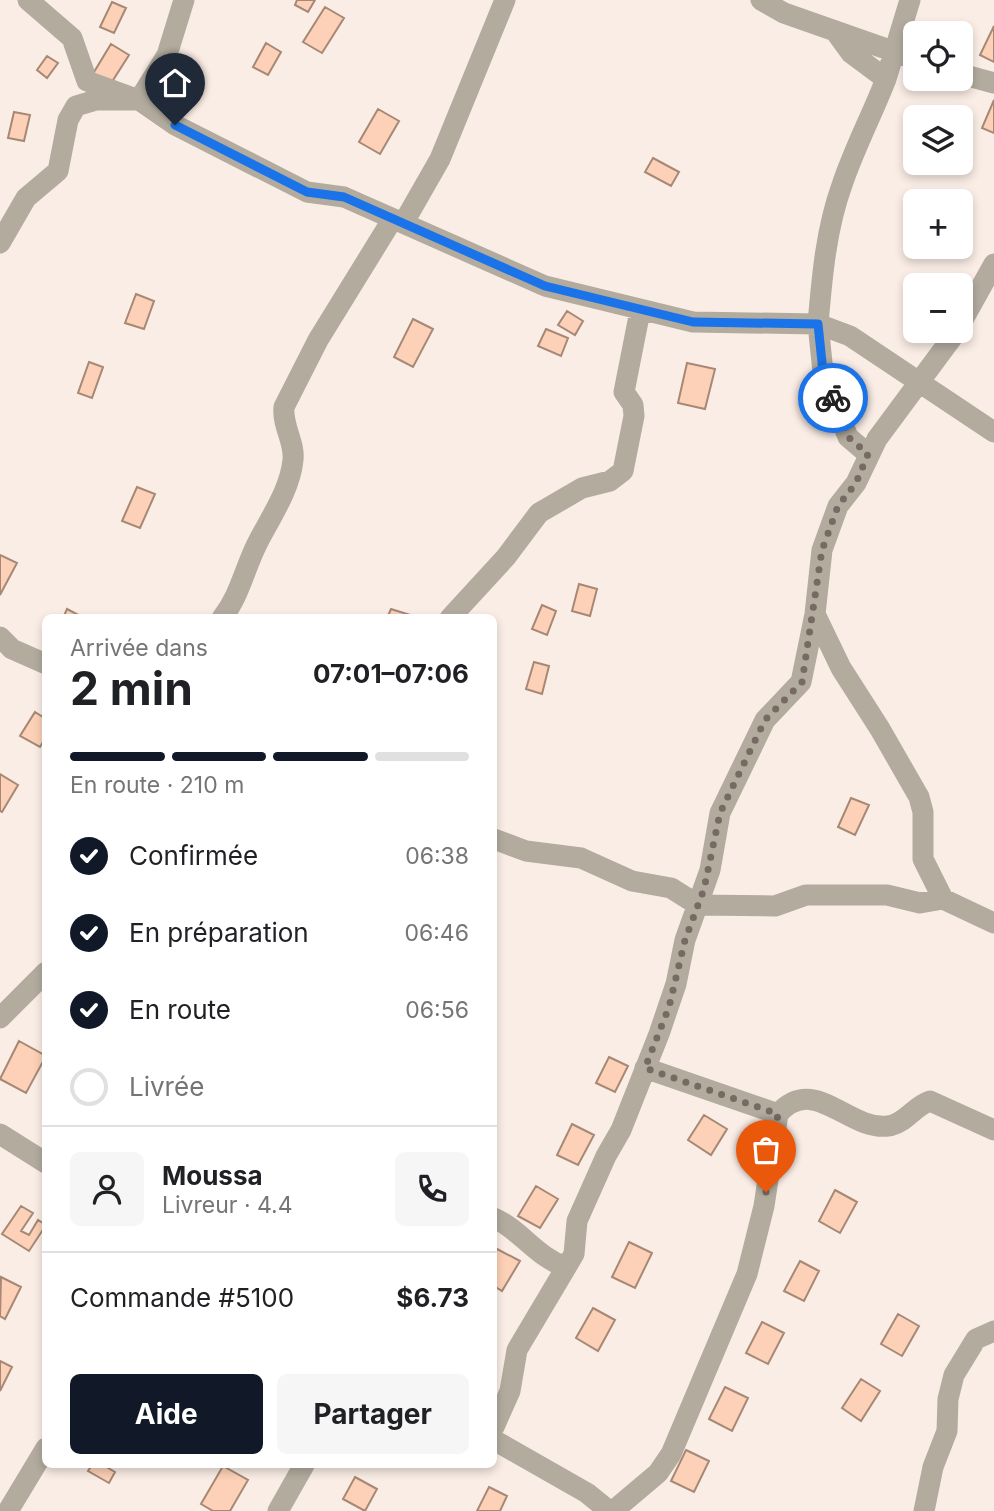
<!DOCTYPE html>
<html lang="fr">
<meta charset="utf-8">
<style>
body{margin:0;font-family:Inter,sans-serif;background:#f6f6f6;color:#202124;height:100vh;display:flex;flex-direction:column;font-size:26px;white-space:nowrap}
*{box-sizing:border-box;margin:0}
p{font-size:23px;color:#757577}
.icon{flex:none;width:38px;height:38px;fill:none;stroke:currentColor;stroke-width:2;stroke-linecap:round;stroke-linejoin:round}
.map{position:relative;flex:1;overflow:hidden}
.sheet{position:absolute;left:42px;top:614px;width:455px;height:854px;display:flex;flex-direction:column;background:#fff;border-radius:10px;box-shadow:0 4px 10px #0003}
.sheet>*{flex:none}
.buttons{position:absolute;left:903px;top:21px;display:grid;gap:14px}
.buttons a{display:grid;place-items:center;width:70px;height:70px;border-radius:10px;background:#fff;box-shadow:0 4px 10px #0003;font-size:35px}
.pin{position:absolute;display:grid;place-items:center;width:60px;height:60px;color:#fff;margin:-72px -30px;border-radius:50% 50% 50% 0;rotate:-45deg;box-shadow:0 0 7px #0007}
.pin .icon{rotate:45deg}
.courier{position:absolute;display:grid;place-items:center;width:70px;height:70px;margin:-35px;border:5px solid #1a73e8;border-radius:50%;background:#fff;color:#222;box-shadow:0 2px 9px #0007}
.summary em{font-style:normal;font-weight:700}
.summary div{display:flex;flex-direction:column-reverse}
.summary{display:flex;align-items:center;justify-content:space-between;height:119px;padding:0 28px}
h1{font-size:46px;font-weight:700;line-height:52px}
.bar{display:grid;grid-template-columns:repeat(4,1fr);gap:10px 7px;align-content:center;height:84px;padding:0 28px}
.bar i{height:9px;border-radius:5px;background:#e0e0e0}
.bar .active{background:#111827}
.bar p{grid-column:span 4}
.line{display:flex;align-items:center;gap:18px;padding:0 28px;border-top:2px solid #e0e0e0}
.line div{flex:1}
.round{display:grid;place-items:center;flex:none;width:74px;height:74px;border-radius:10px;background:#f6f6f6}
ol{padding:0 28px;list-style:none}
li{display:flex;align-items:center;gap:21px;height:77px}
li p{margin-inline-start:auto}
li .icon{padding:7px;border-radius:50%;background:#111827;color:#fff;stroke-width:4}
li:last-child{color:#757577}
li i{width:38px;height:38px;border:4px solid #e0e0e0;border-radius:50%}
.action{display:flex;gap:14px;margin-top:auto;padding:14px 28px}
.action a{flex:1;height:80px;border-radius:10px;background:#111827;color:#fff;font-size:28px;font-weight:700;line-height:80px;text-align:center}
.action a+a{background:#f6f6f6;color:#202124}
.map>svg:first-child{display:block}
.building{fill:#fcd1b7;stroke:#a68875;stroke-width:2}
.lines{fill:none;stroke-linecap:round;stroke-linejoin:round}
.minor{stroke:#b2ab9e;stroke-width:21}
.done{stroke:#776a63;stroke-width:7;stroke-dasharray:0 12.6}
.route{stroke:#1a73e8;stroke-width:9}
</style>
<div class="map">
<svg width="994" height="1511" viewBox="0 0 994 1511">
<rect width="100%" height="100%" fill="#faede5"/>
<path class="building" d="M297,0H315L308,12L295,5Z
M112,2L126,8L114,33L100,27Z
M325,7L344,18L322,53L303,42Z
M994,26V62L980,55Z
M266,43L281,52L268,75L253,67Z
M111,44L129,55L108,88L91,77Z
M47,56L58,63L47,78L37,70Z
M994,100V133L982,128Z
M378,109L399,121L380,154L359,142Z
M14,112L30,115L24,141L8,138Z
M653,158L679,172L671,186L645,172Z
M136,294L154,301L144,329L125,323Z
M567,311L583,321L575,335L558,325Z
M413,319L433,329L413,367L394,357Z
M546,329L568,338L561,356L538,346Z
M89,362L103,367L92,398L78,393Z
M687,363L715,369L705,409L678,403Z
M137,487L155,494L140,528L122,521Z
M0,555L17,563L0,595Z
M579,584L597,589L590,616L572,611Z
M542,605L556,611L547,635L532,629Z
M67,609L84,618H63Z
M391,609L410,615L409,618H387Z
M534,662L549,666L542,694L526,689Z
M35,712L46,719V737L40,747L20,736Z
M0,774L18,785L2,812L0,811Z
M851,798L869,805L855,835L838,827Z
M19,1041L46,1056L26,1093L0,1079Z
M609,1057L628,1066L615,1092L596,1083Z
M704,1115L727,1129L711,1155L688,1140Z
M572,1124L594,1135L578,1165L557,1155Z
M536,1186L558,1199L540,1228L518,1216Z
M835,1190L857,1202L840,1233L819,1221Z
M21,1206L33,1213L21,1231L29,1235L38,1220L46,1225L29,1251L2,1234Z
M629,1242L652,1253L635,1288L612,1277Z
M497,1249L520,1261L502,1291L494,1286V1254Z
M800,1261L819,1271L804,1301L784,1291Z
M1,1277L21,1287L5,1319L0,1316Z
M593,1308L615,1320L598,1351L576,1338Z
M898,1314L919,1326L902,1356L881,1344Z
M762,1322L784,1333L768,1364L746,1353Z
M0,1361L12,1367L0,1391Z
M861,1379L880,1391L861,1421L842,1408Z
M725,1387L748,1398L732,1431L709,1419Z
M686,1450L709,1461L694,1492L671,1481Z
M92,1465H103L115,1472L109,1483L88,1471Z
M223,1466L248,1480L230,1511H213L201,1504Z
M355,1477L377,1489L365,1511L343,1499Z
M489,1487L507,1496L500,1511H477Z"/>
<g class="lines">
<path class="minor" d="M28,0L72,38L87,81L139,100L175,125L307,192L344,197L545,286L693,322L818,324L823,372L828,387L848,437L868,454
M761,0L784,13L915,59
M835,31L851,53L886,79L910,0
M961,74L994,83
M886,79C872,115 854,149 842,185C826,229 822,277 818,324L850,336L994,432
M404,222L440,159L505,0
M0,243L26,198L58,171L68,120L76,106L96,100H139L167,55L184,0
M961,323L994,264
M815,614L841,668L880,729L919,797L923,812V859L943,899
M222,618C240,595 244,570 257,544C270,518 290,490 293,460C295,442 282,426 284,407L318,340L392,220
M450,618L506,557L539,513L582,488L610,481L623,471L634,416L633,405L624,392L640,311
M0,637L12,649L46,664
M494,839L526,851L581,858L632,881L671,888L698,905L775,906L806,895H887L920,903L943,899L994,923
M0,1018L46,972
M645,1068L778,1114
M0,1134L46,1163
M494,1218C521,1230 536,1257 566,1267
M494,1427L510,1391L517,1350L574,1254L577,1221L606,1156L621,1130L659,1034L676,984L685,940L710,870L720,813L765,720L801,682L815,614L822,550L838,506L856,483L877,439L957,331
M494,1440L587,1493L609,1511
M8,1511L46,1448
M278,1511L304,1465
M613,1511L658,1473L671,1454L747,1274L764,1206L778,1114C814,1073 848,1131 888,1126C905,1124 914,1106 930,1101L994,1130
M924,1511L933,1467L947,1431L948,1399L954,1375L976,1339L994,1331"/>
</g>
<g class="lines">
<path class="done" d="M766,1192L778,1114L645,1068L669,1007L685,940L704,889L720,813L765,720L802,682L822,550L838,506L856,483L868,454L848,437L833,398"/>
<path class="route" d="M175,125L307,192L344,197L545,286L693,322L818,324L823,372L833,398"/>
</g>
</svg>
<div class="buttons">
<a><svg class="icon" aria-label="locate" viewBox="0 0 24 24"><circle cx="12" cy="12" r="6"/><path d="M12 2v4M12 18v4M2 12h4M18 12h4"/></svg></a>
<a><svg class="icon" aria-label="layers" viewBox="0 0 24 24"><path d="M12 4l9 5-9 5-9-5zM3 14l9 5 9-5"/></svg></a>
<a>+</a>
<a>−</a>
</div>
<div class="pin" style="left:766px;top:1192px;background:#ea580c"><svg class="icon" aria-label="bag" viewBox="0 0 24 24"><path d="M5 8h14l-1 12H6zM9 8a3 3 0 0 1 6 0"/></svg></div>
<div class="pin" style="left:175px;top:125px;background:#1f2937"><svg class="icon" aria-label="home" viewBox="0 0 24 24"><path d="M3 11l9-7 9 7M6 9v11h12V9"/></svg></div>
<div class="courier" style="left:833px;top:398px"><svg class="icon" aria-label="bike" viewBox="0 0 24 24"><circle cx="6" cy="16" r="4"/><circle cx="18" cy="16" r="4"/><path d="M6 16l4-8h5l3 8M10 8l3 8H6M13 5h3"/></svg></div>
<section class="sheet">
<div class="summary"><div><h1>2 min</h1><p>Arrivée dans</p></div><em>07:01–07:06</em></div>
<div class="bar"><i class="active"></i><i class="active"></i><i class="active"></i><i></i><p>En route · 210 m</p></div>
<ol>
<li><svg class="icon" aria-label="check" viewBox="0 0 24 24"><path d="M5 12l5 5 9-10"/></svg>Confirmée<p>06:38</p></li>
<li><svg class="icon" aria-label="check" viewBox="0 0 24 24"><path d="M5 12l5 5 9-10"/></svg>En préparation<p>06:46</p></li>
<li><svg class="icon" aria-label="check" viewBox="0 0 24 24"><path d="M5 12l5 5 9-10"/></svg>En route<p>06:56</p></li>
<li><i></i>Livrée</li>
</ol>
<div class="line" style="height:126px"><a class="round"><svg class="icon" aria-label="person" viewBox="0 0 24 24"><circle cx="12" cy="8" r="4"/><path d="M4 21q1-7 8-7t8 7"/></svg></a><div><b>Moussa</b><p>Livreur · 4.4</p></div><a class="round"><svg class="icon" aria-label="phone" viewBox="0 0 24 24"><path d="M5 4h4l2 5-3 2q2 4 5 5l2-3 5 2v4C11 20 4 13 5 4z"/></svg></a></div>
<div class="line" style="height:91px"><div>Commande #5100</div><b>$6.73</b></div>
<div class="action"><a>Aide</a><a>Partager</a></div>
</section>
</div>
